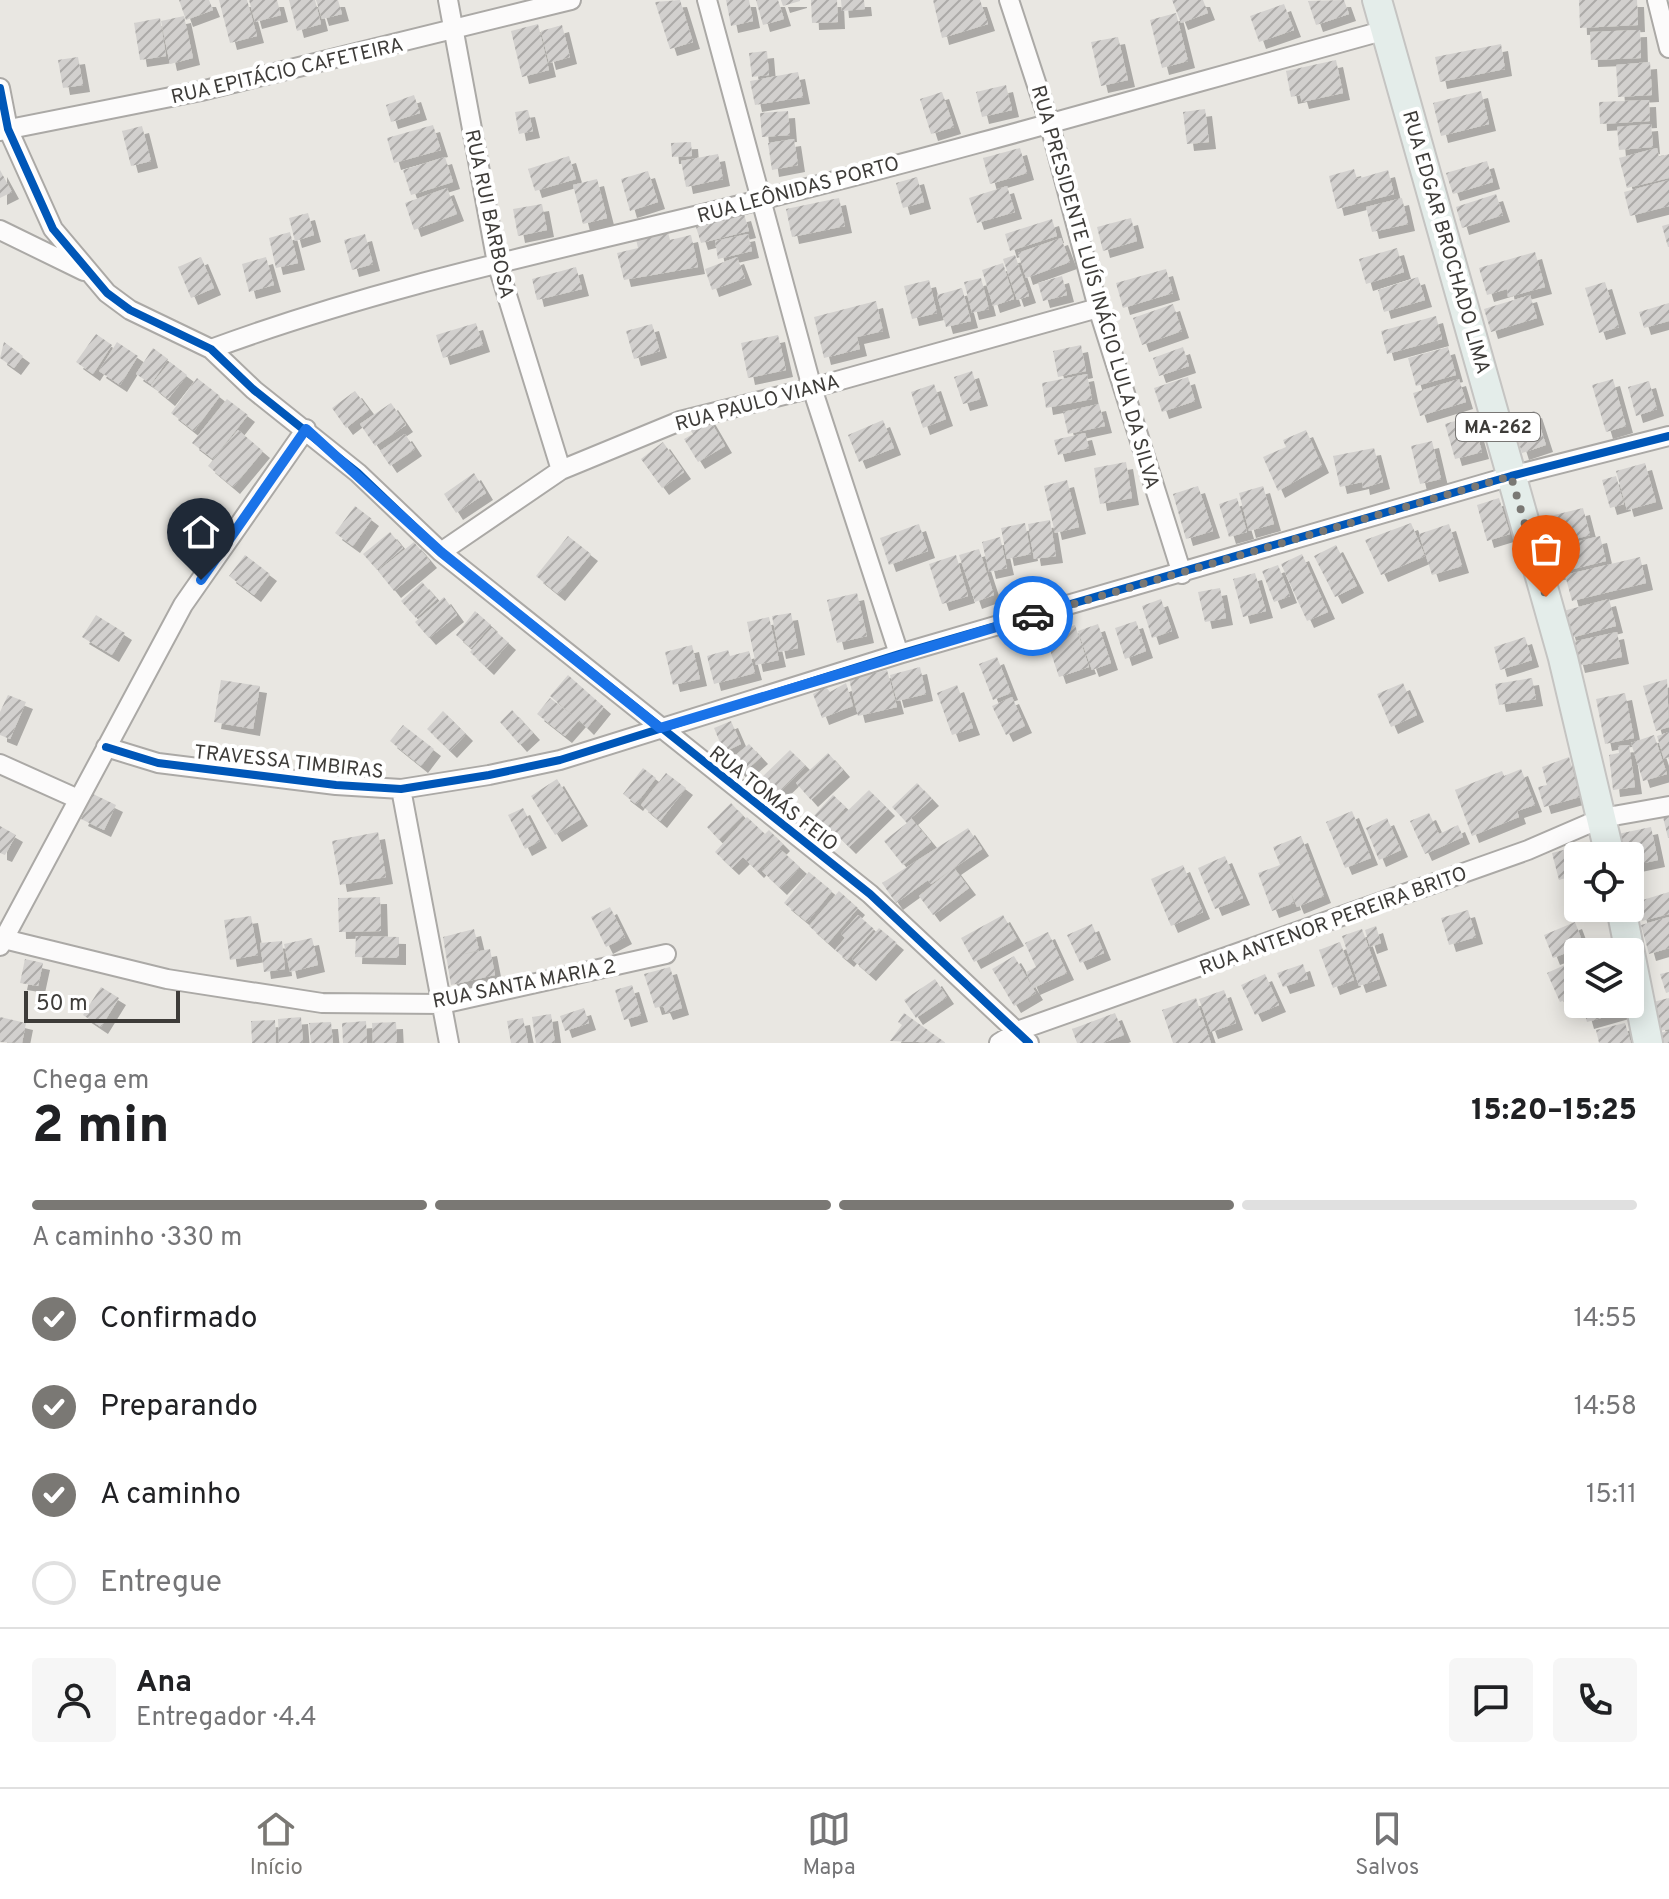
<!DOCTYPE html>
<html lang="pt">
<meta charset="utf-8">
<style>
body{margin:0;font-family:Overpass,sans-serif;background:#f6f6f6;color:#202124;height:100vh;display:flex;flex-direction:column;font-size:30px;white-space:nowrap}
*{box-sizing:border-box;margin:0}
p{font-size:26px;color:#757577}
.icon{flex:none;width:44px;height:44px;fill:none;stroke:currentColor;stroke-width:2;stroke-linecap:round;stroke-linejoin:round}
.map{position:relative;height:1043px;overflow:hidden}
.sheet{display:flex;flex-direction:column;background:#fff;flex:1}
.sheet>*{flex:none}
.tools{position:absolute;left:1564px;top:842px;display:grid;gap:16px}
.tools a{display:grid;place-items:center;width:80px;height:80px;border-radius:8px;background:#fff;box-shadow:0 4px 20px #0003;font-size:40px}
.scale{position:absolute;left:24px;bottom:20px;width:156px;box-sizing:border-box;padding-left:8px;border:4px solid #3e3c39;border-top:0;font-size:22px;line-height:28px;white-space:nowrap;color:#3e3c39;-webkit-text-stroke:6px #fff;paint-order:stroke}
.pin{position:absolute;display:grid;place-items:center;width:68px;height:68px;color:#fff;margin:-82px -34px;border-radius:50% 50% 50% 0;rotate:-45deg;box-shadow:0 0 8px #0007}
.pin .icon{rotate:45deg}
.courier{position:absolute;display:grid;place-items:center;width:80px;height:80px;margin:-40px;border:6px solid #1a73e8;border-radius:50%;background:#fff;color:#222;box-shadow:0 2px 10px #0007}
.head em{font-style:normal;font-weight:800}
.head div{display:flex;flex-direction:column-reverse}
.head{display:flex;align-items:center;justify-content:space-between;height:136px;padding:0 32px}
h1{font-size:52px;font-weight:800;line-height:60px}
.bar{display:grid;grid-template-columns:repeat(4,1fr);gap:12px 8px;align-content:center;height:96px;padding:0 32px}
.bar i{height:10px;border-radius:6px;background:#e0e0e0}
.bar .active{background:#7a7874}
.bar p{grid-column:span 4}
.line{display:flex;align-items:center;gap:20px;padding:0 32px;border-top:2px solid #e0e0e0}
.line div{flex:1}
.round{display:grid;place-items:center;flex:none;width:84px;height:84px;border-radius:8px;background:#f6f6f6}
ol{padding:0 32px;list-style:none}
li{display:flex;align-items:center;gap:24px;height:88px}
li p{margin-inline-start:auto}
li .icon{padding:8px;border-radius:50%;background:#7a7874;color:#fff;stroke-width:4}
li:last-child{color:#757577}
li i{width:44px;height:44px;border:4px solid #e0e0e0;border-radius:50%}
.tab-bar{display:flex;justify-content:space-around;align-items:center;height:112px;border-top:2px solid #e0e0e0;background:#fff;font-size:22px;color:#757577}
.tab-bar a{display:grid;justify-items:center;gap:4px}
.tab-bar .active{color:#7a7874}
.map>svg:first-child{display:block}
.building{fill:url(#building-hatch);filter:url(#shadow)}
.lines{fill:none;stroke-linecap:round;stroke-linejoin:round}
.street-casing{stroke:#aba9a6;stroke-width:22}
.primary-casing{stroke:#c5c4c2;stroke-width:32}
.street{stroke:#fcfbfb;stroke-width:18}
.primary{stroke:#e4edea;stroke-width:28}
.cycleway-casing{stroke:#fff;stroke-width:13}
.cycleway{stroke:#0057b8;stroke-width:8}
.done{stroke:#7a7874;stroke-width:8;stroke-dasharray:0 14.4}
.route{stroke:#1a73e8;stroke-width:10}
.labels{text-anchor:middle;stroke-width:8;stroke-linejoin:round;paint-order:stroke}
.shield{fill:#fff;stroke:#787674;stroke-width:2}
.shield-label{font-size:18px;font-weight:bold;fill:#3e3c39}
.street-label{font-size:20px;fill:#3e3c39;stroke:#fff}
</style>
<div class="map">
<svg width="1669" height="1043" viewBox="0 0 1669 1043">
<defs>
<pattern id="building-hatch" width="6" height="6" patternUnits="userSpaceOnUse" patternTransform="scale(2)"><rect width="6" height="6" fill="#d2d0ce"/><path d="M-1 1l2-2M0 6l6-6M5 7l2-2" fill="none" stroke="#acaaa8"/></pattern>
<filter id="shadow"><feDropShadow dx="7" dy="7" stdDeviation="0" flood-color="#0004"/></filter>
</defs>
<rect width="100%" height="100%" fill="#e9e7e2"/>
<path class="building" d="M179,0H209L213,10L186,20Z
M219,0H247L257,36L230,43Z
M249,0H277L281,15L255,22Z
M289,0H315L321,24L297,31Z
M316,0H338L342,14L322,19Z
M680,0L693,42L670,49L655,2Z
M726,0H749L753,21L731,26Z
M756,0H778L784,19L763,25Z
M781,0H800V1L783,6Z
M811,0H837L838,22L812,23Z
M841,0H864L865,9L842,11Z
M933,0H980L988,24L942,38Z
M1172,0H1203L1208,13L1181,23Z
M1344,0L1349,14L1316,25L1308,1Z
M1579,0H1637L1638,25L1580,28Z
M1284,4L1294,30L1259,42L1250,16Z
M1176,13L1188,61L1162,68L1150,20Z
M184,16L193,58L170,64L161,21Z
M160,18L166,56L140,60L134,23Z
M538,24L549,70L522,77L511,31Z
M562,25L570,57L549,63L541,31Z
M1640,30L1641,58L1591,60L1590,32Z
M1118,37L1128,80L1101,86L1091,42Z
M1501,44L1505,69L1440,82L1435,57Z
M767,51L769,75L752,77L749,53Z
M78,57L83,85L63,88L58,60Z
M1336,60L1343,93L1302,102L1300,95L1291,97L1286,71Z
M1650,62L1652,95L1618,97L1616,65Z
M798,72L803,97L755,105L750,81Z
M1006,85L1012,110L982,117L976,92Z
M1481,91L1489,124L1441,136L1433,103Z
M942,92L954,127L931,134L920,99Z
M414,95L420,113L391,122L386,105Z
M1649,100L1650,121L1600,124L1599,102Z
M1205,109L1209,142L1187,144L1183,112Z
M528,110L533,131L519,134L515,112Z
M788,111L790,135L762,137L760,113Z
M1651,124L1653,147L1619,150L1617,127Z
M433,125L441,150L394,163L387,138Z
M142,126L151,161L131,166L122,131Z
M794,139L798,165L772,170L768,143Z
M691,142L692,156L672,157L671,143Z
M1020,148L1027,173L990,184L983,158Z
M1657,148L1659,157L1669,154V178L1627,188L1619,158Z
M718,154L723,179L686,187L681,161Z
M569,156L576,179L535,191L528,169Z
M445,157L453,182L411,195L403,170Z
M1487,161L1493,182L1453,194L1446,173Z
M1354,169L1357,179L1388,170L1394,194L1337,209L1329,176Z
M0,170L12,192L0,198Z
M648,171L658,202L630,211L621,179Z
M917,177L924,202L903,208L896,183Z
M597,179L607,218L583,224L573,185Z
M1669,180V206L1630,216L1624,192Z
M1007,186L1015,212L977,223L969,198Z
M447,188L457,214L414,230L405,203Z
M1496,194L1503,215L1462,228L1456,207Z
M839,198L845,226L792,237L786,209Z
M1402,198L1408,224L1372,232L1366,207Z
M542,204L547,230L518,236L513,209Z
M308,213L314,235L295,241L289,218Z
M744,214L749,231L701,243L696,227Z
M1131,218L1137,241L1103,251L1097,227Z
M1052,219L1057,236L1010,251L1005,234Z
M1669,224V247H1668L1662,226Z
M290,232L298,263L276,268L269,238Z
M668,232L670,240L691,235L698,267L624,280L617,253L638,248L636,239Z
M365,234L373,264L352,270L344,240Z
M748,234L752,251L718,259L715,241Z
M1061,238L1070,262L1026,278L1018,253Z
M1397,248L1404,272L1366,284L1359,259Z
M1535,252L1545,287L1508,297L1507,289L1487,295L1479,268Z
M1015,255L1029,296L1017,300L1003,259Z
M201,257L214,288L191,298L178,267Z
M266,257L274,285L249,292L242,264Z
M737,257L745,278L712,290L705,269Z
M1003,263L1014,299L993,306L982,270Z
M576,267L582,289L537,300L532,279Z
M1166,269L1173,293L1123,308L1116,283Z
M1062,276L1067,295L1043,301L1038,283Z
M1418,277L1425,300L1384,312L1378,290Z
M981,278L989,309L972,313L964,282Z
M929,280L937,313L912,319L904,286Z
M1605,282L1619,327L1599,333L1585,288Z
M962,288L971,321L946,327L937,295Z
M1530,295L1537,318L1491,332L1484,309Z
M876,301L883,331L857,337L860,349L824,358L814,317Z
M1669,303V321L1644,328L1639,312Z
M1173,304L1182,331L1142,345L1133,318Z
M1436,316L1442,339L1387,354L1381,331Z
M476,323L483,345L443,358L436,335Z
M652,324L660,351L634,359L626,331Z
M96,334L112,345L93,374L76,362Z
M778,335L786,370L748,378L741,343Z
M4,342L23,356L14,368L0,358Z
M117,342L138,356L120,385L99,371Z
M1081,345L1086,371L1058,377L1053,351Z
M1183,347L1189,366L1159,376L1153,358Z
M1448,347L1456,375L1416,386L1408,358Z
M153,348L168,359L151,384L136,374Z
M170,362L187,375L168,399L151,385Z
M972,371L981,399L963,404L954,377Z
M1087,374L1092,399L1046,408L1042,383Z
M1188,377L1195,401L1162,412L1154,388Z
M197,378L220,396L194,431L171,413Z
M1459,379L1466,402L1420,416L1413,393Z
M1613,379L1626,426L1606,432L1592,385Z
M1649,381L1657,409L1636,416L1628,387Z
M934,384L946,419L923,428L911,392Z
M355,391L369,410L346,428L332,408Z
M227,399L248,415L213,459L192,443Z
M391,403L406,425L375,446L360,424Z
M1099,404L1105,426L1068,434L1063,412Z
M1535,411L1546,445L1522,453L1511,418Z
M1472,416L1482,452L1455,459L1445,424Z
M708,417L725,446L698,462L684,439L693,434L689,428Z
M883,420L894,448L859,462L848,435Z
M238,430L263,451L233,487L208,466Z
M1306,430L1322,466L1278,491L1263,457L1286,447L1283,440Z
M1085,433L1089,448L1058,455L1054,440Z
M405,434L415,449L390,466L380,451Z
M1432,441L1441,479L1420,484L1411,446Z
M663,442L684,472L662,488L641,459Z
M1374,448L1383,482L1363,488L1362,482L1340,487L1333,456Z
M1126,462L1132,498L1100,504L1094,468Z
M1645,463L1656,502L1627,510L1616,471Z
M474,473L486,493L456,513L444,494Z
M1616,476L1624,504L1610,508L1602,480Z
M1067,480L1079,527L1055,533L1044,486Z
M1198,486L1213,531L1186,539L1173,494Z
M1263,486L1274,524L1249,531L1239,493Z
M1237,498L1247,532L1229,537L1219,504Z
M1499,498L1510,534L1487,541L1477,505Z
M355,506L372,519L353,546L335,533Z
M1583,508L1590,535L1550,546L1542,518Z
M1050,520L1056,556L1034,559L1028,524Z
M1025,523L1031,554L1007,559L1001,528Z
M1411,523L1425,556L1381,575L1365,540Z
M919,524L928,551L889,565L880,538Z
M1449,524L1462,566L1432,575L1419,534Z
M390,532L403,548L377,570L363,554Z
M568,536L591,554L558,594L536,576Z
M1600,536L1606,561L1553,574L1546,549Z
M1000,537L1007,568L989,572L982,542Z
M414,542L430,561L394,591L378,571Z
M1336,545L1357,586L1335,597L1314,556Z
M979,549L994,595L975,602L959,555Z
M1302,554L1328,612L1307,621L1281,564Z
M245,555L270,574L254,595L229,576Z
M956,555L968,596L942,604L929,564Z
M1640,557L1646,583L1572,601L1565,575Z
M1278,565L1290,596L1274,602L1262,571Z
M1255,573L1266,611L1243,617L1233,579Z
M422,582L437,599L416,618L401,601Z
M1220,588L1226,618L1205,622L1198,592Z
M857,593L867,636L837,643L827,600Z
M444,597L457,615L429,638L415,622Z
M1161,599L1172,631L1152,638L1142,606Z
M1609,599L1616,626L1570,638L1563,611Z
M475,611L491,625L471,648L456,635Z
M791,613L798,648L779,652L772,616Z
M96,615L125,633L112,655L82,637Z
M769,617L779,660L756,665L747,622Z
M1136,621L1146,651L1125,659L1115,628Z
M1098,624L1111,663L1092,670L1078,631Z
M1075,625L1089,667L1059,677L1045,635Z
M492,628L509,643L487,668L470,652Z
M1617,632L1622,657L1578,666L1572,642Z
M1525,637L1532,660L1500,670L1494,647Z
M692,645L700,679L673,685L665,652Z
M728,650L730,656L749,651L755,673L714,684L707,656Z
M997,657L1011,693L993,700L979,664Z
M920,667L926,694L897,701L890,675Z
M887,670L897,707L858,716L849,679Z
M568,675L604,707L587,728L579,720L565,736L537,714L550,698L576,718L550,696Z
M1532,678L1536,699L1499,705L1495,684Z
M1667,679L1669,727L1656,731L1643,686Z
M221,680L260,686L253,729L214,722Z
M846,683L853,706L822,718L813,694L826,687L830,692Z
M1403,683L1417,715L1391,727L1377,694Z
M957,685L973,728L952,735L937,693Z
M1625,693L1634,738L1605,744L1596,699Z
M8,695L26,702L10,739L0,735V712Z
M1012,697L1025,726L1006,735L992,706Z
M512,710L533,733L520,745L500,722Z
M443,711L466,734L450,751L427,729Z
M731,721L741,744L724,752L714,728Z
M403,725L434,749L421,766L390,741Z
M1669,732V757L1664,759L1657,736Z
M1654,735L1667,774L1643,781L1631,743Z
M749,744L761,757L742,774L730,760Z
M1629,745L1635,787L1613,790L1609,755L1619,753L1618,746Z
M790,750L806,766L773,798L757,782Z
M828,753L843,770L811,800L796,783Z
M1569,757L1580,797L1544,807L1538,787L1547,785L1542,767Z
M643,768L656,778L636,804L623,794Z
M1521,769L1535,805L1517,811L1519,817L1472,836L1455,790L1502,771L1504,776Z
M666,773L686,788L660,821L641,805Z
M557,779L581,819L555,835L531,796Z
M917,783L932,799L911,818L931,842L903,865L884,841L907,823L892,807Z
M869,790L888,809L849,847L830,828Z
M93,794L116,805L104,830L81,819Z
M833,795L846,807L823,831L811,819Z
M731,803L743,816L719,840L707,827Z
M523,808L540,841L525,849L508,815Z
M1352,811L1371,858L1345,868L1326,822Z
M1429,813L1439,834L1458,825L1463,837L1425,854L1410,821Z
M1669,815V838H1668L1663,817Z
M747,817L765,834L769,830L783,844L757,871L743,857L732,868L715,852Z
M1387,818L1401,850L1379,860L1366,828Z
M0,826L16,835L5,855L0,853Z
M1651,827L1658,860L1630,866V856H1623L1618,834Z
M968,828L982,849L954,868L969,888L933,915L919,896L951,870L931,884L928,880L896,903L882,883Z
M378,832L386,877L340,885L332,841Z
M1301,836L1324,896L1297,907L1288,885L1294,903L1272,911L1258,873L1280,865L1273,847Z
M1586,844L1589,856H1578V874L1559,880L1552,853Z
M781,850L800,867L780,888L762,871Z
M1225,856L1243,898L1215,909L1198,868Z
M1183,865L1203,912L1171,926L1151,879Z
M809,872L832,891L807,922L784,903Z
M839,891L858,908L828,943L809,926Z
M1669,892V914L1642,921L1636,902Z
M380,897L381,931L339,932L338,898Z
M610,907L625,937L606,947L591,917Z
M1468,910L1476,937L1449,945L1441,918Z
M858,915L874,929L847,960L835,950L845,938L841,934Z
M1003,915L1017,939L974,962L961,938Z
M251,916L258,955L230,960L224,920Z
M1669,917V948L1649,954L1641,925Z
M1575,922L1584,946L1553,958L1544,935Z
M1092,924L1104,953L1080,963L1067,935Z
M1376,926L1381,943L1370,947L1365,930Z
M879,928L897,943L869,974L852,959Z
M474,929L479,950L460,955L490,949L495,975L451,985L443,937Z
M1362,929L1380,979L1359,986L1342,936Z
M1048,932L1067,973L1033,988L1026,972L1036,967L1025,943Z
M356,936L399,937V958L355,957Z
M312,938L318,965L290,972L284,944Z
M282,941L285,969L264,972L260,943Z
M1340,942L1354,980L1333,988L1319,950Z
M1014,956L1036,993L1014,1006L992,969Z
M25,959L43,963L38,986L20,983Z
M1578,959V994L1560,1002L1547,973Z
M1303,964L1308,979L1283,987L1277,973Z
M670,967L682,1008L666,1013L663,1006L655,1008L644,974Z
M1669,972V992L1666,993L1660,974Z
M1265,974L1279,1005L1255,1015L1241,985Z
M935,979L947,997L916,1018L904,1000Z
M632,985L641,1015L624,1020L615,990Z
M101,987L119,998L101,1027L83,1015Z
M1224,990L1236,1023L1211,1032L1199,999Z
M1196,998L1211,1043H1173L1162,1010Z
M1669,998V1029L1660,1031L1653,1002Z
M1582,1004H1620L1622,1012L1587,1022Z
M584,1008L589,1023L565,1031L560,1016Z
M904,1013L946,1043L890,1041L902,1025L898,1022Z
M1115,1013L1124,1035L1103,1043H1077L1072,1029Z
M551,1014L555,1043H536L532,1017Z
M0,1017L26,1023L22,1043L0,1042Z
M301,1017L303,1043H279L278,1019Z
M523,1018L528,1043H511L507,1021Z
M275,1020L276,1043H252L251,1021Z
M366,1021L367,1043H343L342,1023Z
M331,1022L333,1043H311L309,1023Z
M396,1022L397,1043H373L372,1023Z
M1625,1023L1631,1043H1599L1596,1030Z
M1669,1031V1043H1661L1658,1033Z"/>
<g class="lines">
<g class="street-casing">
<path id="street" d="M448,0L497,263L561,470
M707,0L812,388L899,654
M1009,0L1049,122L1098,308L1182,574
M1657,0L1669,48
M0,88L8,129L53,229L107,293L130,310L211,349L254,390L358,473L441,552L870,894L1029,1043
M0,131L201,91L571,0
M0,230L84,271
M211,349C389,283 577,246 760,200C970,148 1178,87 1386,30
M441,552L561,470L680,421L812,388L1098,308
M106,747L158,763L336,785L401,789L489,775L560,760L899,654L1511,476L1669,436
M0,764L78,799
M401,789L449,1043
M4,939L167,979L322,1003L442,1004L666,954
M0,946L183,605L306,429
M999,1043L1020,1030L1528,850L1602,818L1669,806"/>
</g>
<g class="primary-casing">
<path id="primary" d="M1377,0L1563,658L1610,856
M1621,908L1648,1043"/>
</g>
<use href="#street" class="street"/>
<use href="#primary" class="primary"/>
<g class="cycleway-casing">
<path id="cycleway" d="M0,88L8,129L53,229L107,293L130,310L211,349L254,390L358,473L441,552L870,894L1029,1043
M106,747L158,763L336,785L401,789L489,775L560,760L899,654L1511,476L1669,436"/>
</g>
<use href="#cycleway" class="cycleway"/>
</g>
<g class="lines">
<path class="done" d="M1033,616L1511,476L1546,597"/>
<path class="route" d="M201,580L306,429L441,552L660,728L1033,616"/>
</g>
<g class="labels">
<rect class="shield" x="1456" y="413" width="84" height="28" rx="6"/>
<g class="shield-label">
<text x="1498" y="433">MA-262</text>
</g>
<g class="street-label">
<text transform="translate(287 70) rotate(-13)" y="7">RUA EPITÁCIO CAFETEIRA</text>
<text transform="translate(798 189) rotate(-15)" y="7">RUA LEÔNIDAS PORTO</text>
<text transform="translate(490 214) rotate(78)" y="7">RUA RUI BARBOSA</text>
<text transform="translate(1447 242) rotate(74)" y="7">RUA EDGAR BROCHADO LIMA</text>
<text transform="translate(1096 287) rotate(74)" y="7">RUA PRESIDENTE LUÍS INÁCIO LULA DA SILVA</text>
<text transform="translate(757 402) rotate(-15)" y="7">RUA PAULO VIANA</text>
<text transform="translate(289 761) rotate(6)" y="7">TRAVESSA TIMBIRAS</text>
<text transform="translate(774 798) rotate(38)" y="7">RUA TOMÁS FEIO</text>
<text transform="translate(1333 920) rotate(-20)" y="7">RUA ANTENOR PEREIRA BRITO</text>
<text transform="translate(524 983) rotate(-11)" y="7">RUA SANTA MARIA 2</text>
</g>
</g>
</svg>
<div class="tools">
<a><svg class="icon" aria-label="locate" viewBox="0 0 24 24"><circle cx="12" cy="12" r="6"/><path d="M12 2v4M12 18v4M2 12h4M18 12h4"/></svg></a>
<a><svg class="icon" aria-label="layers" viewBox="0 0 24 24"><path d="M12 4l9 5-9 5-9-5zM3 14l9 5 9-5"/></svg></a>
</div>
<div class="scale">50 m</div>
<div class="pin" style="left:1546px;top:597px;background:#ea580c"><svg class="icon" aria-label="bag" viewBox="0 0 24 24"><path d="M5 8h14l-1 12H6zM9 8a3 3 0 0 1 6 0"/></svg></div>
<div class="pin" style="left:201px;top:580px;background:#1f2937"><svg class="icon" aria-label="home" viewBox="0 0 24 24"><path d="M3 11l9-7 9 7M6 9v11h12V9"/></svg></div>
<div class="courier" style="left:1033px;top:616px"><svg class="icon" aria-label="car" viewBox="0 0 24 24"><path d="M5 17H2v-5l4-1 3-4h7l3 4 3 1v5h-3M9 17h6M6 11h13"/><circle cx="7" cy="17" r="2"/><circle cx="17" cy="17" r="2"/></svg></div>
</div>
<section class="sheet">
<div class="head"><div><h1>2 min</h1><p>Chega em</p></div><em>15:20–15:25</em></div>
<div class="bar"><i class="active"></i><i class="active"></i><i class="active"></i><i></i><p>A caminho · 330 m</p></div>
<ol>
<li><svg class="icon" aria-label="check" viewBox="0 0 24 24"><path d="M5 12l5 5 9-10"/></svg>Confirmado<p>14:55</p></li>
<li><svg class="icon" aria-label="check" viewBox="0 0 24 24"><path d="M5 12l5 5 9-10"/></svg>Preparando<p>14:58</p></li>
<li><svg class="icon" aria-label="check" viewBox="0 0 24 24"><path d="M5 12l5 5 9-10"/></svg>A caminho<p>15:11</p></li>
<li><i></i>Entregue</li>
</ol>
<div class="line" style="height:144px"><a class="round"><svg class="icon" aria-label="person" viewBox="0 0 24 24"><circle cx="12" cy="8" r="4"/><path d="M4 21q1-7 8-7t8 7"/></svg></a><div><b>Ana</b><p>Entregador · 4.4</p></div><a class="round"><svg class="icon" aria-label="chat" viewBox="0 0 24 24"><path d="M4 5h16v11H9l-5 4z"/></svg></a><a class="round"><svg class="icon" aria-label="phone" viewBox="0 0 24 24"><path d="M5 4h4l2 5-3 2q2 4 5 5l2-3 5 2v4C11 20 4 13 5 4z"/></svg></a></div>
</section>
<nav class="tab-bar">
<a class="active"><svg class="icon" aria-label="home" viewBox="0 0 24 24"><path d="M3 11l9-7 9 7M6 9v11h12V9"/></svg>Início</a>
<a><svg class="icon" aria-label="map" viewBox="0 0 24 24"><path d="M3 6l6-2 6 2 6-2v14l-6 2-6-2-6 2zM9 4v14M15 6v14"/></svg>Mapa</a>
<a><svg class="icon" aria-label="saved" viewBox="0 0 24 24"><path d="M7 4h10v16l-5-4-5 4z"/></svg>Salvos</a>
</nav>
